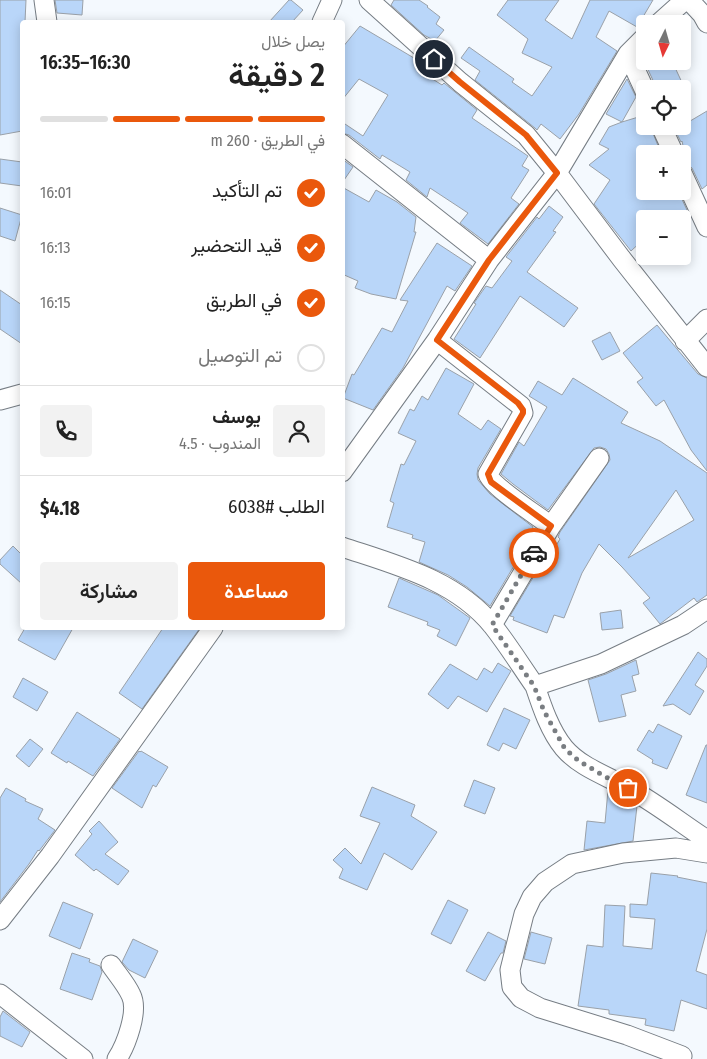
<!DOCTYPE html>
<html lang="ar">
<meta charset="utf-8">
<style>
body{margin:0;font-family:"Fira Sans Condensed",Vazirmatn,sans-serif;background:#f2f2f2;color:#222;direction:rtl;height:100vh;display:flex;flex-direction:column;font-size:19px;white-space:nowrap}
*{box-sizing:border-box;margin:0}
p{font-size:16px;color:#767676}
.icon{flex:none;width:28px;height:28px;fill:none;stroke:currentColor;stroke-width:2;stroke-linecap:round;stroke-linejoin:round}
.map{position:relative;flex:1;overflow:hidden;direction:ltr}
.panel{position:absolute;left:20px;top:20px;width:325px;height:610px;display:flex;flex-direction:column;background:#fff;border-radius:5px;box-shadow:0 2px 12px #0003;direction:rtl}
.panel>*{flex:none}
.needle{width:32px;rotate:185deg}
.controls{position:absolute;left:636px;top:15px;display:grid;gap:10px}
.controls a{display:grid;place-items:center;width:55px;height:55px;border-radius:5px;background:#fff;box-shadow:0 2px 12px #0003;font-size:25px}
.pin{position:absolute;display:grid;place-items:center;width:42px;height:42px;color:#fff;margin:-21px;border:2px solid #fff;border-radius:50%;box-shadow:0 1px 5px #0007}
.courier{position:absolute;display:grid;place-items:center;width:50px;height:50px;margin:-25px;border:4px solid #ea580c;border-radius:50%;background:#fff;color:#222;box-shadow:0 1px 6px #0007}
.headline em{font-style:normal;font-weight:600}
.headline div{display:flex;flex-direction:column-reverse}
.headline{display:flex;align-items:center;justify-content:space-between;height:85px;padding:0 20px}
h1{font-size:32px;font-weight:600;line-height:38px}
.bar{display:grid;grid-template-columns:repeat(4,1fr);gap:8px 5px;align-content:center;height:60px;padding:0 20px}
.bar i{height:6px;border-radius:4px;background:#e0e0e0}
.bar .current{background:#ea580c}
.bar p{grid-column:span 4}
.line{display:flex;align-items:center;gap:12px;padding:0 20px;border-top:1px solid #e0e0e0}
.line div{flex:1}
.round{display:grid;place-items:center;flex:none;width:52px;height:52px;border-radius:5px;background:#f2f2f2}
ol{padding:0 20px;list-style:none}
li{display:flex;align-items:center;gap:15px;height:55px}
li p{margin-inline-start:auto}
li .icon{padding:5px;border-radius:50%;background:#ea580c;color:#fff;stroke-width:4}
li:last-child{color:#767676}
li i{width:28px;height:28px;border:2px solid #e0e0e0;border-radius:50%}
.button{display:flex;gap:10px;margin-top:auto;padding:10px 20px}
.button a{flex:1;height:58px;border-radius:5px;background:#ea580c;color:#fff;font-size:20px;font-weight:600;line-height:58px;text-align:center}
.button a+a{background:#f2f2f2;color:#222}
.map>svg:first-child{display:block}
.building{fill:#b9d6f9;stroke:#9aa1a9;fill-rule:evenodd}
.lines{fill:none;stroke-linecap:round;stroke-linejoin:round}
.street-casing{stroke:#767d84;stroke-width:21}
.street{stroke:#fff;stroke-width:19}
.done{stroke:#7a7e82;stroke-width:5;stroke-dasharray:0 9}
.route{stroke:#ea580c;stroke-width:6}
</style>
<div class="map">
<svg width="707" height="1059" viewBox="0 0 707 1059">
<rect width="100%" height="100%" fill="#f4f9fe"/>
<path class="building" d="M0,0H26L25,22H22V131L0,135Z
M55,0H83L82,15L57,13Z
M289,0H291L303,10L292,22H269Z
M394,0H419L428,6L427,7L440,17L436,24L444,30L435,41L424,35L391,5Z
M508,0H559L545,20L572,39L590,0H653L637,27L609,11L596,37L617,51L579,114L560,139L541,124L537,130L535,128L475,80L480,71L461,58L469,47L514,79L512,82L532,96L552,67L522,53L528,39L497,15Z
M360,26L419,61L415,68L442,85L444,83L477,110L472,118L528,156L522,166L529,170L511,198L519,204L488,244L460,223L468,213L430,188L427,197L406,180L410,172L382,155L380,159L349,135L342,133V122L363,136L388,95L359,79L342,100V48Z
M644,61H672L685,89H657Z
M627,79L636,97L622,122L645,115V126H650L659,148L645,153V191H678L687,210L670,219H645V238L631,251L594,204L610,180L589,165L609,149L599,144L609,127L622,122L606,114Z
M707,111V185L702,189L692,168L688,164L682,162L685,155L682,141L681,142L675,130Z
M0,159L22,162V186L0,183Z
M342,159L353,167L342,183Z
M342,187L369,202L376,190L397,202L416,217L414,232H416L396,299L371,294L355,288L358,281L342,274Z
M549,206L563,217L553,231L556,232L527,272L578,308L564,327L520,296L480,358L454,339L476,304L474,303L486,286L492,288L512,261L506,257L537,217L539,219Z
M0,208L22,215L15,241L0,236Z
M437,243L472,266L455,291L447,286L403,368L373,410L343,398L352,374L354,375L382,328L392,332L408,301L400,300Z
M0,290L22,305V344L0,329Z
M657,325L698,374L707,378V471L691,450L664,400L656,406L637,382L643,378L623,353Z
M610,332L620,351L602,360L592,341Z
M446,368L474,384L458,414L481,430L488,420L501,429L478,468L477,474L478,480L490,494L533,527L527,544L490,606L467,587L448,575L419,562L425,542L412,538L413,535L387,527L394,503L390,501L401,464L404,465L416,441L398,433L410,409L414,411L422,396L428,400Z
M573,378L628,412L621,423L660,441L707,473V595L697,602L694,598L660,624L643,603L650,598L622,567L599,544L582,573L564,618L554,615L547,633L513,620L514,617L510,616L543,561L546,562L560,539L558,537L560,532L610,460L609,454L606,449L600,447L594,448L548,510L513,484L501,474L519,442L524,446L547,407L529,396L538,381L562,395ZM676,490L694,520L628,558Z
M13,546L22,555V584L0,564V560Z
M399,578L438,595L470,618L456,646L437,636L440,630L427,625L428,622L388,607Z
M621,610L623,628L602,630L600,613Z
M25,628H73L55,660L18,640Z
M163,628H200L142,709L119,693Z
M698,652L707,659V666L695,685L704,691L690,715L673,704L663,706Z
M636,660L639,674L632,676L636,691L621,695L626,716L599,722L588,680L606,674Z
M498,663L511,671L487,712L458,696L448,709L428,694L450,664L477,680L484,668L492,673Z
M23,678L48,692L37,711L13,697Z
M504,708L530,720L516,749L503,743L499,751L487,745Z
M77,712L120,739L93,776L68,761L67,763L51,753Z
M658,724L682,736L667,769L652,763L653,760L637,750L649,730L653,733Z
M30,739L43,749L29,767L16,756Z
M706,745H707V803L686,795Z
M139,751L140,752L141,751L168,767L156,787L153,785L142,808L112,788Z
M474,780L495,788L485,814L464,806Z
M372,787L415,805L411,816L437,832L412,870L384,853L367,890L339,878L343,869L333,860L345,848L361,864L380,823L360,816Z
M6,788L26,799L25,801L43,809L38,819L55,830L39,851L38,850L29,864L0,902V798Z
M608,790L637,806L633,841L584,850L587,821L605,823Z
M99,821L118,842L105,854L129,871L118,885L96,869L94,871L75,855L92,834L89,831Z
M651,873L678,876L677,877L707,883V929L696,971L707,975V1009L681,1000L674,1031L645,1025L646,1019L609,1014V1010L578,1006L587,945L603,947L605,905L625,906L623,946L652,949L655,919L630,917V904L647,905Z
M448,900L468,910L451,944L431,934Z
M63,902L93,914L80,949L49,936Z
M488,932L506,941L503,953H501L485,981L466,971Z
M531,932L552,938L545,964L524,959Z
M133,939L158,951L145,978L129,970L122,962Z
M72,953L90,959L89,962L100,966L102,972L92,1000L60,989Z
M3,1011L30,1032L22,1047L0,1036V1017Z"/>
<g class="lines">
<g class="street-casing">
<path id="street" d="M44,0L47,22
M369,0L460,82L526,135L557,173L621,258L707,367
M689,0L702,14L707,23
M322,22L332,0
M658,24L685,0
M628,54L645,91
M661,126L674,154
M342,144L489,260
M682,173L707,227
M437,340L521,406L523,413L488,474C491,486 538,516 551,526L599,458
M685,341L707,319
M0,400L22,394
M342,472L437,340L489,260L557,173L628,54L645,37
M342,547C396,565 456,580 493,626C508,645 521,666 535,686L601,664L683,625L707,609
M492,625L551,526
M535,686C542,707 550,731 564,748C581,768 608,776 630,789C657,804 681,823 707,840
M0,920L50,856L213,628
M111,965C117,974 126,984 131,995C139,1011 126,1045 117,1059
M0,994L83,1059
M682,1056L627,1035L540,1008L521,998L512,987L510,970L524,914L532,897L545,882L572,864L623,853L676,848L707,853"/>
</g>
<use href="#street" class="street"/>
</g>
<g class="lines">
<path class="done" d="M534,553L492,625L534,686L544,711L565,749L579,761L606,777L628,788"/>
<path class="route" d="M434,59L460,82L526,135L557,173L489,260L437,340L518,403L523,410V413L488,474L491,482L551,526L534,553"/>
</g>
</svg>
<div class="controls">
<a><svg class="needle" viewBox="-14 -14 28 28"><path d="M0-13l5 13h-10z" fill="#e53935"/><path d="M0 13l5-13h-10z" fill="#767676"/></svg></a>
<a><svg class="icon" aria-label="locate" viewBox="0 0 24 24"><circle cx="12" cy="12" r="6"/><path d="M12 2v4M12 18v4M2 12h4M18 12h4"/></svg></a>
<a>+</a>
<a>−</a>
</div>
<div class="pin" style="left:628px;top:788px;background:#ea580c"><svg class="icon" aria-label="bag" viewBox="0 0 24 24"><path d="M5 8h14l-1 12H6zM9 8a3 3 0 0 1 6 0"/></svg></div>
<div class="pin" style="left:434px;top:59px;background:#1f2937"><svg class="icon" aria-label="home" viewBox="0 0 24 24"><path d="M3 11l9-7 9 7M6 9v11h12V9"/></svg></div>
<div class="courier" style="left:534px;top:553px"><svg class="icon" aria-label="car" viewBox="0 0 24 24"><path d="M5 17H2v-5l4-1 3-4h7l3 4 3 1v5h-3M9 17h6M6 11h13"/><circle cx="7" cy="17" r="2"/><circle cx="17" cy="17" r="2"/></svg></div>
<section class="panel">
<div class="headline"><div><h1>2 دقيقة</h1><p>يصل خلال</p></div><em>16:30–16:35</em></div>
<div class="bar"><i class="current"></i><i class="current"></i><i class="current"></i><i></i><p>في الطريق · 260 m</p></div>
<ol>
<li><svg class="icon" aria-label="check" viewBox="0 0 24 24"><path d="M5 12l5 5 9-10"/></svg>تم التأكيد<p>16:01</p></li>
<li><svg class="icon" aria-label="check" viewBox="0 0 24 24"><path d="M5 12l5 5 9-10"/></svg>قيد التحضير<p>16:13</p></li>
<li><svg class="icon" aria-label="check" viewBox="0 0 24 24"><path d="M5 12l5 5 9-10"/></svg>في الطريق<p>16:15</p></li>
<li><i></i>تم التوصيل</li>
</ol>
<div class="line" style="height:90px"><a class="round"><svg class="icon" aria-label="person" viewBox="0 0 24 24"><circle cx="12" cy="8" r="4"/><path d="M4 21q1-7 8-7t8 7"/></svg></a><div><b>يوسف</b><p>المندوب · 4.5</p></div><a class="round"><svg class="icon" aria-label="phone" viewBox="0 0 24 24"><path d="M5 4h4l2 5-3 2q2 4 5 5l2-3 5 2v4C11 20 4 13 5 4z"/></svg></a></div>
<div class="line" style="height:65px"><div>الطلب #6038</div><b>$4.18</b></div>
<div class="button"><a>مساعدة</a><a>مشاركة</a></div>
</section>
</div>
